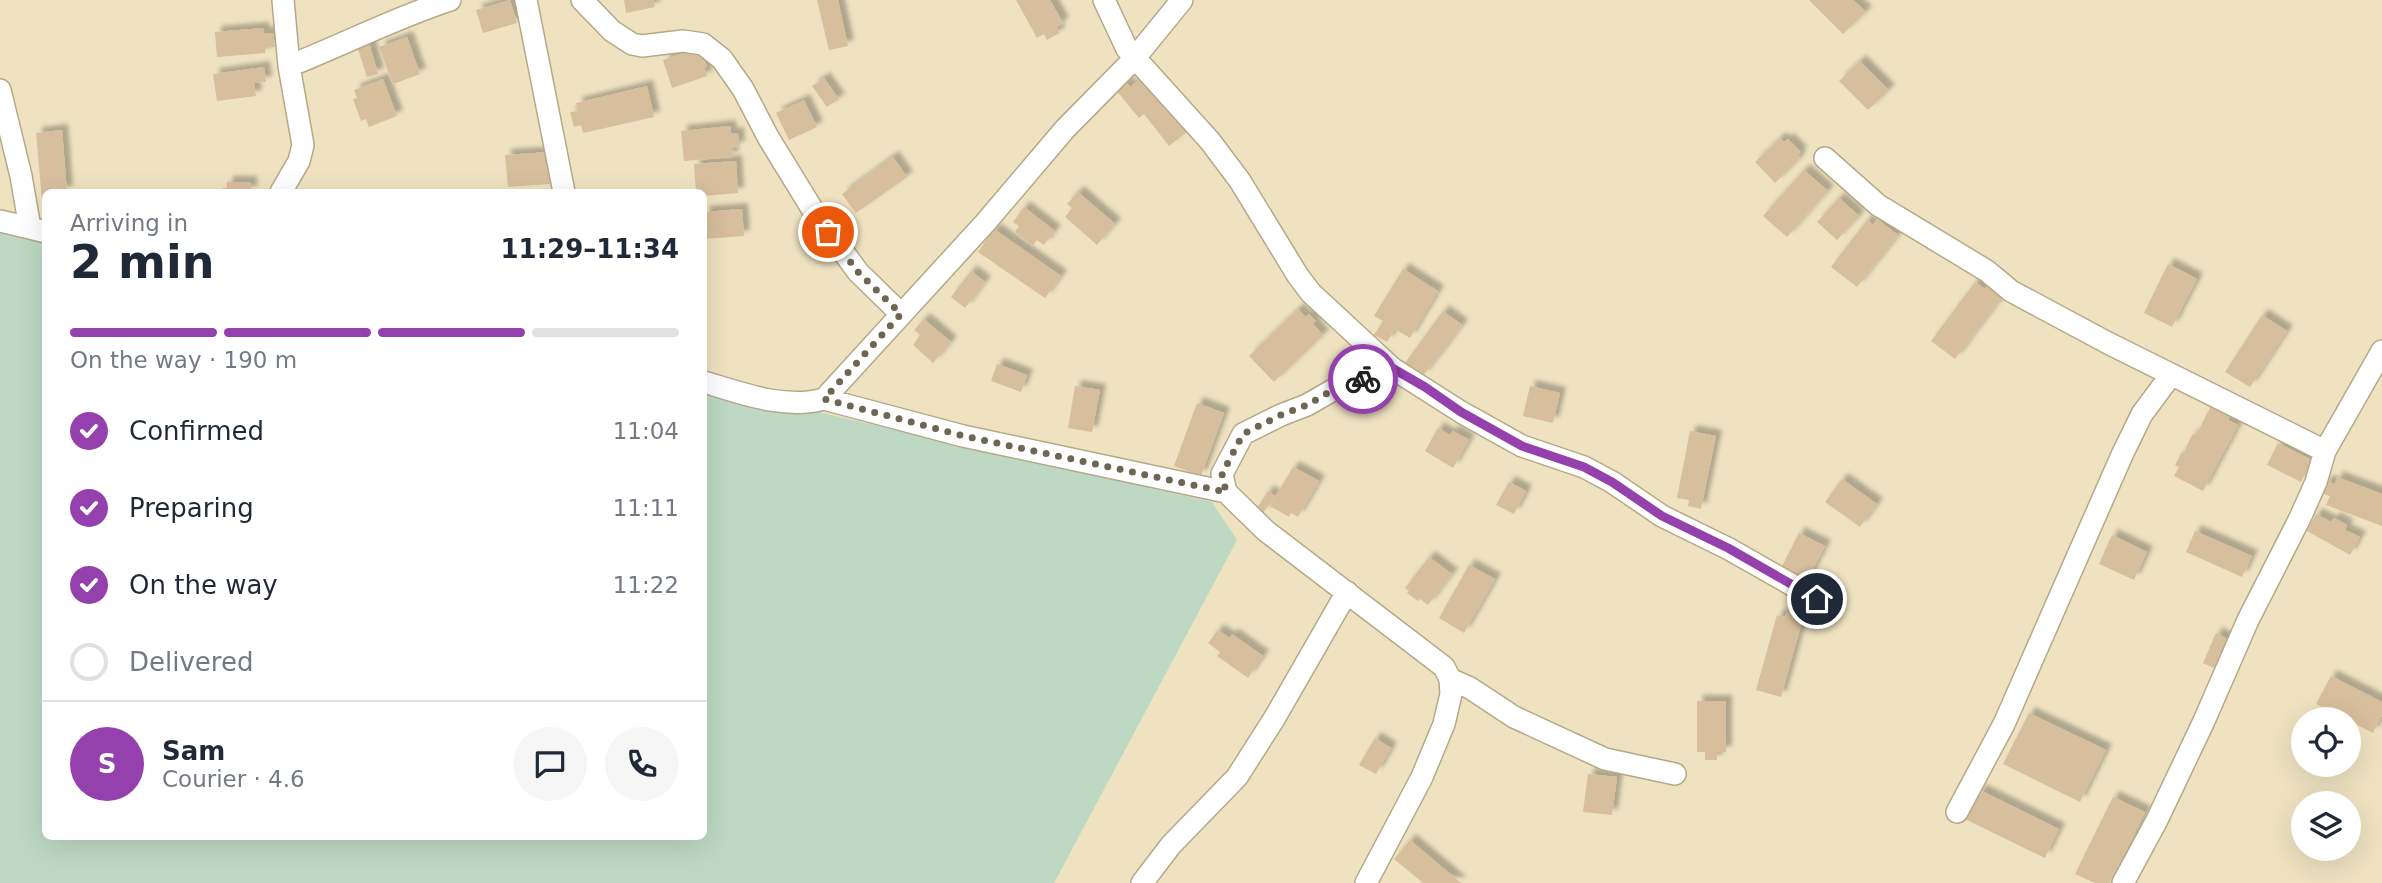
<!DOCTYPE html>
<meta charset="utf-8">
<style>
body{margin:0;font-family:"DejaVu Sans",sans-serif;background:#f6f6f7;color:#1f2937;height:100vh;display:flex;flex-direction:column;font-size:26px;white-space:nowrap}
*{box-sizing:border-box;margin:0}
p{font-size:23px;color:#747a83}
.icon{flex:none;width:38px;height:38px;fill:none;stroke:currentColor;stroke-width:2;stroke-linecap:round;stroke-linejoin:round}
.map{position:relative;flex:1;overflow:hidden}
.panel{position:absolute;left:42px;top:189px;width:665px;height:651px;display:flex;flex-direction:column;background:#fff;border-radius:10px;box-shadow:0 7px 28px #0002}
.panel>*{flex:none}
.buttons{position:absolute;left:2291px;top:707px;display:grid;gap:14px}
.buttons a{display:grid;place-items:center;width:70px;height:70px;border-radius:50%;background:#fff;box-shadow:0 7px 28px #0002;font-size:35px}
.pin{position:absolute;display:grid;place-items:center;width:60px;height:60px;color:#fff;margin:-30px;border:4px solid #fff;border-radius:50%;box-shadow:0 2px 7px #0007}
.courier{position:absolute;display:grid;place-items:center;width:70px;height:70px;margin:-35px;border:5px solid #9440ad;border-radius:50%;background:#fff;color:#222;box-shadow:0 2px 9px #0007}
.summary em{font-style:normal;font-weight:600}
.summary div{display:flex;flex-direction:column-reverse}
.summary{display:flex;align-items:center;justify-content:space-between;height:119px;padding:0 28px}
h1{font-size:46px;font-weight:600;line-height:52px}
.bar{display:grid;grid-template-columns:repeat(4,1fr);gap:10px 7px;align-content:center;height:84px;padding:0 28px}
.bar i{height:9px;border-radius:5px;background:#e0e1e3}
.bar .selected{background:#9440ad}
.bar p{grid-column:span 4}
.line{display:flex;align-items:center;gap:18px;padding:0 28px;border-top:2px solid #e0e1e3}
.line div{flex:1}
.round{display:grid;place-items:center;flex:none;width:74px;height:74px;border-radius:37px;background:#f6f6f7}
ol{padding:0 28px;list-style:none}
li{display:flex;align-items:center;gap:21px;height:77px}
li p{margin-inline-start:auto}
li .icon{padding:7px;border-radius:50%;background:#9440ad;color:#fff;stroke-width:4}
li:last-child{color:#747a83}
li i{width:38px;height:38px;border:4px solid #e0e1e3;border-radius:50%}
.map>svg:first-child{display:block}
.green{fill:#bdd9c3}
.building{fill:#d7be9d;filter:url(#shadow)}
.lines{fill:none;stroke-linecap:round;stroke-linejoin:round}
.minor-casing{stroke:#b5a988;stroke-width:24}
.minor{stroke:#fff;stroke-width:21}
.done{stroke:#6d6652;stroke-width:7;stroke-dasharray:0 12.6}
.route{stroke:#9440ad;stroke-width:9}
</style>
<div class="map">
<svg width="2382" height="883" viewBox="0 0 2382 883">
<defs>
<filter id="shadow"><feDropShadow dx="6" dy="-6" stdDeviation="2" flood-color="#0004"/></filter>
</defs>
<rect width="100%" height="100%" fill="#eee2c0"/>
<path class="green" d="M0,225L45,235L46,836H704V386L1212,502L1237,540L1054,883H0Z"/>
<path class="building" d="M510,0L517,23L483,33L476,10Z
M624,0H653L655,7L626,13Z
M817,0H838L848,46L829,50Z
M1016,0H1050L1063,23L1057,27L1059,33L1047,40L1044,34L1037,38Z
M1809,0H1853L1866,12L1843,34Z
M263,28L264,33H273L275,47L265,48V53L217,57L215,32Z
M407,37L420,74L393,84L379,47Z
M368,39L378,74L367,77L356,43Z
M698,48L702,52L707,67L704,68L707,76L672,88L663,60Z
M1860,61L1889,90L1868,110L1839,81Z
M264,67L266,82L254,83L256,96L217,101L213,74Z
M1144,76L1189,130L1169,146L1144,114L1139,118L1116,90L1126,82L1130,87Z
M824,78L839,99L827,107L812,86Z
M383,79L397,116L369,127L366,119L361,121L353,99L357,98L354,90Z
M647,86L654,117L583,133L581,125L574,127L570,112L578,111L576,103Z
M804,100L817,127L789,140L776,113Z
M730,126L731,134L738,133L739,147L732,148L733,157L684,161L681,131Z
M62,130L67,192H46V200L42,201L36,133Z
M1780,138L1784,142L1788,139L1801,152L1798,155L1800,158L1775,183L1755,162Z
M550,152L552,167L548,168L550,184L508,187L505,155Z
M893,157L907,177L856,213L842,194Z
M736,161L738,193L704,196V192H696L694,164Z
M1804,170L1828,191L1787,237L1763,216Z
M227,182H251V192H223V188H227Z
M1078,192L1115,224L1097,245L1065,217L1072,208L1067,204Z
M1839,198L1859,216L1837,240L1817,222Z
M1024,207L1055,231L1044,245L1037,240L1033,246L1015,232L1019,226L1013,222Z
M742,209L744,236L704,239V212Z
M1877,219L1898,235L1857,287L1831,267L1867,220L1873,225Z
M994,229L1061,276L1045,298L978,252Z
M2168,264L2197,279L2172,327L2144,313Z
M1403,269L1438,291L1410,338L1395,329L1387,342L1374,335L1383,321L1374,316Z
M971,271L985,282L965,308L951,297Z
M1975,282L1985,289L1988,284L2003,295L1955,359L1931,341Z
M1298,309L1306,317L1309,314L1316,321L1313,324L1323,335L1274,382L1249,356Z
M1443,311L1462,325L1423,376L1405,363Z
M2262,315L2287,331L2250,387L2225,372Z
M924,319L951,342L933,363L913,345L920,335L914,330Z
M997,364L1027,375L1021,392L991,381Z
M1075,386L1100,390L1092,432L1068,428Z
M1530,386L1560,393L1553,423L1523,416Z
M1197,403L1224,413L1201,476L1174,466Z
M2211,406L2230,416L2228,420L2238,425L2203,491L2174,476L2179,467L2175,465L2182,452L2186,454L2188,450L2185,449L2193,434L2196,435Z
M1438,428L1450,435L1453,431L1469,440L1453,468L1425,451Z
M1690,431L1716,436L1701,509L1688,506L1689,500L1677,498Z
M2278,443L2312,460L2301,482L2267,465Z
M1293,467L1319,481L1298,517L1291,513L1289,517L1270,506Z
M2337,477L2382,494V526L2326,505L2330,496L2321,493L2326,481L2335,484Z
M1842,479L1877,504L1860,527L1825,502Z
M1509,482L1526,491L1514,514L1496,505Z
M1268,491L1275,496L1263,513L1257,508Z
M2316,514L2331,522L2334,518L2347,525L2345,530L2360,537L2350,555L2307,531Z
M2195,531L2252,556L2242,577L2186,552Z
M1799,533L1825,546L1805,585L1779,572Z
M2112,535L2147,552L2134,580L2099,564Z
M1429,557L1452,574L1428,605L1420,599L1418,601L1407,593L1409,591L1405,588Z
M1469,565L1495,579L1464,633L1439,618Z
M1787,612L1794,614L1793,619L1802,622L1781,697L1756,690L1777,615L1785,617Z
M1218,630L1230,638L1232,634L1263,656L1248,678L1217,656L1220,652L1208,643Z
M2216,633L2229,640L2216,669L2203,663Z
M2331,676L2382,702V715L2373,733L2316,704Z
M1697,701H1726V752H1717V760H1705V752H1697Z
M2029,713L2106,750L2080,802L2003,764Z
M1375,738L1391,748L1376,774L1359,765Z
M1588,774L1617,777L1612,815L1583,812Z
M1980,790L2059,829L2045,858L1965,819Z
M2113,797L2145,812L2110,883H2095L2075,874Z
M1410,840L1461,883H1423L1394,859Z"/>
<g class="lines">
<g class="minor-casing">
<path id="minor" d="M526,0L564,192
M582,0L612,31L632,44L642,46L683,41L703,44L722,59L743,89L768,137L814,212L858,272L901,314
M1104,0L1127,49L1210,141L1240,181L1298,276L1311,293L1392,368L1461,412L1522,446L1584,467L1612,482L1662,516L1729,549L1817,599
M289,66C343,45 394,18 450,0
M0,90L21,176L30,228L46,232
M1825,158L1878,205L1987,271L2011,291L2108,343L2325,451
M281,192L299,161L303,145L289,66L283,0
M0,221L30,228
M704,382C741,393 785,410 824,399L986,222L1065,129L1134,59L1182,0
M824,399L963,436L1226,492
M1450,679L1470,688L1514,717L1605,759L1675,774
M1957,812L2004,724L2122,455L2142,414L2171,375
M1142,883L1171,845L1237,777L1274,719L1347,592
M1366,883L1422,777L1444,724L1451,694L1450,679L1444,667L1266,531L1226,492L1222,474L1243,434L1281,415L1307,405L1333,390L1392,368
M2123,883L2157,820L2204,721L2248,620L2300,518L2316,482L2325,451L2382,351"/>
</g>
<use href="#minor" class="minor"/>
</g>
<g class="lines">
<path class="done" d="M828,232L858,272L901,314L824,399L964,436L1226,492L1222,474L1243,434L1281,415L1307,405L1333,390L1363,379"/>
<path class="route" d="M1363,379L1392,368L1425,387L1461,412L1522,446L1584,467L1612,482L1662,516L1728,548L1817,599"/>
</g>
</svg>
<div class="buttons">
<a><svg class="icon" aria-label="locate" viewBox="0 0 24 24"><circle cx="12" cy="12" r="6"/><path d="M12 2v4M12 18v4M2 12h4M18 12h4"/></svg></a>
<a><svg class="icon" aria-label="layers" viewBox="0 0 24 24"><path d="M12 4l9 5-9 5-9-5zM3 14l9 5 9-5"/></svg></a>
</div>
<div class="pin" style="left:828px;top:232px;background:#ea580c"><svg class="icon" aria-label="bag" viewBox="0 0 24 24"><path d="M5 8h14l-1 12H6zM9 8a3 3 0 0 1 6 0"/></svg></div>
<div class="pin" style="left:1817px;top:599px;background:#1f2937"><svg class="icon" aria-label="home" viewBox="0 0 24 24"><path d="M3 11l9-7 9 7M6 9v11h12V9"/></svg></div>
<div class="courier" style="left:1363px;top:379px"><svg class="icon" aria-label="bike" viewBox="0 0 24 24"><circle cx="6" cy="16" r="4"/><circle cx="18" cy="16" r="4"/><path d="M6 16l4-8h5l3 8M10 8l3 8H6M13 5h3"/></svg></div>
<section class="panel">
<div class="summary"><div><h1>2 min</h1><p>Arriving in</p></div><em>11:29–11:34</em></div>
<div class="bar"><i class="selected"></i><i class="selected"></i><i class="selected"></i><i></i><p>On the way · 190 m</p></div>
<ol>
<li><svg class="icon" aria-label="check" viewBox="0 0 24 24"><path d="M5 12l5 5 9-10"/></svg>Confirmed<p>11:04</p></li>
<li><svg class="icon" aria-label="check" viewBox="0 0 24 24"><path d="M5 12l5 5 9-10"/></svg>Preparing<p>11:11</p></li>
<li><svg class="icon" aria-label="check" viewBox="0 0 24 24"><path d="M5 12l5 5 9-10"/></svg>On the way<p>11:22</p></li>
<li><i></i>Delivered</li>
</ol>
<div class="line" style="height:126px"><b class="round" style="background:#9440ad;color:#fff">S</b><div><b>Sam</b><p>Courier · 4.6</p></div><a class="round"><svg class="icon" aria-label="chat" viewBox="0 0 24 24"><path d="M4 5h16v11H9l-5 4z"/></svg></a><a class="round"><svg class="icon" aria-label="phone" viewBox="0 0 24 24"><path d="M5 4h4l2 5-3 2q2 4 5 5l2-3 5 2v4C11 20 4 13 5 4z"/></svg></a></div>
</section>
</div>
